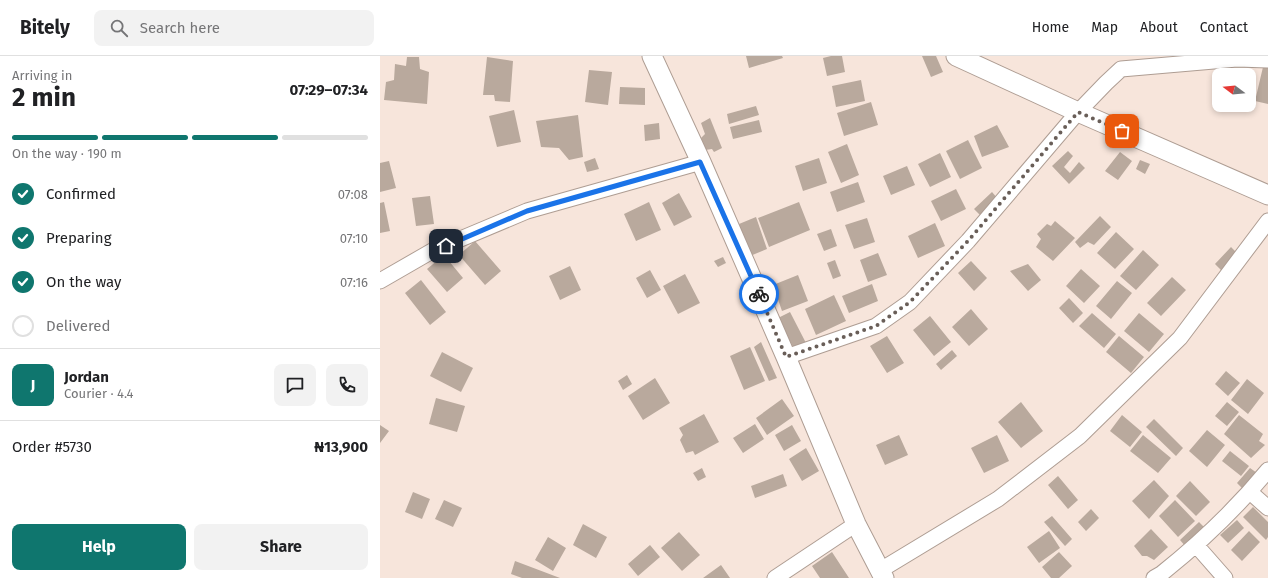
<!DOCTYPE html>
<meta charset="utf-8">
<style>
body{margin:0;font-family:"Fira Sans",sans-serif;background:#f2f2f2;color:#202124;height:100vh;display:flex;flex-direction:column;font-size:15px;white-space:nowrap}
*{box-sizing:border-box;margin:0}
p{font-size:13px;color:#757577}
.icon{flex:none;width:22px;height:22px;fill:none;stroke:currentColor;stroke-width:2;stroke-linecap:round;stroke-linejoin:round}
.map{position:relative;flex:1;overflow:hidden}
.sheet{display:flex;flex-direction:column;background:#fff;width:380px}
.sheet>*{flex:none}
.needle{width:26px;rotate:286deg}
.tools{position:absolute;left:832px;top:12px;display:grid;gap:8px}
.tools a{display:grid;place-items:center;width:44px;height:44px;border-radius:8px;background:#fff;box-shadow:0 2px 6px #0003;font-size:20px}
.pin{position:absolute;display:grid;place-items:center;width:34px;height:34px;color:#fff;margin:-17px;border-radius:8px;box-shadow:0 2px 6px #0006}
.courier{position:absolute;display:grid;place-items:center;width:40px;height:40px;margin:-20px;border:3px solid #1a73e8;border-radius:50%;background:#fff;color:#222;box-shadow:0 1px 5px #0007}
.head em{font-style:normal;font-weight:700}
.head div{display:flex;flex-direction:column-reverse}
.head{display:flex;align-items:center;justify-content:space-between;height:68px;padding:0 12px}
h1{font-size:26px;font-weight:700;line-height:30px}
.bar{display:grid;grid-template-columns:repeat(4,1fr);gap:6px 4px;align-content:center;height:48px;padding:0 12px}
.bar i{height:5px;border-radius:3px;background:#e0e0e0}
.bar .selected{background:#0f766e}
.bar p{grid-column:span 4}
.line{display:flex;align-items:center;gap:10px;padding:0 12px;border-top:1px solid #e0e0e0}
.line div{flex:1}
.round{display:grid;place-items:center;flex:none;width:42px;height:42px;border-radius:8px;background:#f2f2f2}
ol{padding:0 12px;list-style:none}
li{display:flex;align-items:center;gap:12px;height:44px}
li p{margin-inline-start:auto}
li .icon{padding:4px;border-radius:50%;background:#0f766e;color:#fff;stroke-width:4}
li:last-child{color:#757577}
li i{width:22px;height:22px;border:2px solid #e0e0e0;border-radius:50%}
.button{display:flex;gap:8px;margin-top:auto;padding:8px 12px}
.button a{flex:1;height:46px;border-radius:8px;background:#0f766e;color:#fff;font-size:16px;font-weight:700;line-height:46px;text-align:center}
.button a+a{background:#f2f2f2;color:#202124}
header{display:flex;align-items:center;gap:24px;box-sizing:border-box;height:56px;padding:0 20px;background:#fff;border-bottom:1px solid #e0e0e0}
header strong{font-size:19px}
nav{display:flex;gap:22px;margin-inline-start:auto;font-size:14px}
.search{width:280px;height:36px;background:#f2f2f2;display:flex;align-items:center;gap:10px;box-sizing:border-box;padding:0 14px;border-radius:8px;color:#757577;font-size:15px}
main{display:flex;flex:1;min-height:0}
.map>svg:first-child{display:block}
.building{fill:#b9a99d}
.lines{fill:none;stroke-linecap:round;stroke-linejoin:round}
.minor-casing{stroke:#ae9d93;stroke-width:17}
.tertiary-casing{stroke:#ae9d93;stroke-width:21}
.minor{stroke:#fff;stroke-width:15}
.tertiary{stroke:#fff;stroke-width:19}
.done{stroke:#695e58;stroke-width:4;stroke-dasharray:0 7.2}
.route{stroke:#1a73e8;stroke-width:5}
</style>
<header>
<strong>Bitely</strong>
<div class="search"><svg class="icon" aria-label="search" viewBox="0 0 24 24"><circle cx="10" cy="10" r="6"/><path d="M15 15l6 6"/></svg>Search here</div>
<nav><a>Home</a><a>Map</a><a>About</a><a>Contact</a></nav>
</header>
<main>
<section class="sheet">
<div class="head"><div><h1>2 min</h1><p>Arriving in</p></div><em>07:29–07:34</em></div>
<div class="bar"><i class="selected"></i><i class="selected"></i><i class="selected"></i><i></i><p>On the way · 190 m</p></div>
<ol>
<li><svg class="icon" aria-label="check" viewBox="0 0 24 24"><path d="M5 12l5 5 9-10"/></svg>Confirmed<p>07:08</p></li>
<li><svg class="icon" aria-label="check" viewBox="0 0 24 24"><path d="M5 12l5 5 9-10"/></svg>Preparing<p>07:10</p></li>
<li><svg class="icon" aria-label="check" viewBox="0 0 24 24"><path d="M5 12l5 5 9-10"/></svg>On the way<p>07:16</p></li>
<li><i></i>Delivered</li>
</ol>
<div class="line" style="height:72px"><b class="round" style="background:#0f766e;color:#fff">J</b><div><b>Jordan</b><p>Courier · 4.4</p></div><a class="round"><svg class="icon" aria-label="chat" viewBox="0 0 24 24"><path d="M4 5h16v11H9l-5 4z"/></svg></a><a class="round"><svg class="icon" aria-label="phone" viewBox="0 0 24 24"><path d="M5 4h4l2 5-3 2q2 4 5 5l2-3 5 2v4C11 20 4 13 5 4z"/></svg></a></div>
<div class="line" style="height:52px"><div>Order #5730</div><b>₦13,900</b></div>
<div class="button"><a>Help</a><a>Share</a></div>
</section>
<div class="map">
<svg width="888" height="522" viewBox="0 0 888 522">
<rect width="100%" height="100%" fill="#f7e5db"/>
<path class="building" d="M366,0H402L403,2L369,12Z
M451,0H462L465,16L447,20L443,2Z
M542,0H556L563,16L551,21Z
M27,1H39L40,13L49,16L47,48L4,44L6,26L14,24L15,8L26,10Z
M107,1L133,5L130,46L115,45L114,39H103Z
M883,11L888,12V48L875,45Z
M209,14L232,16L228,49L205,46Z
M481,24L485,45L456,51L452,30Z
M240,31L265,32V49L239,48Z
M491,46L498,69L464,80L457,57Z
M376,50L379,59L349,68L347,58Z
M134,54L141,86L117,91L109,60Z
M198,59L203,101L189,104L179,92L161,91L156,65Z
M330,62L342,92L334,96L332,93L325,94L321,82L325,78L321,67Z
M379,64L382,76L353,83L350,71Z
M279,67L280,83L265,85L264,69Z
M617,69L629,91L602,101L594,80Z
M588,84L602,112L580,123L566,95Z
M467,88L479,119L461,127L448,96Z
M688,95L693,100L684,111L690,117L699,106L705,112L689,128L672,110Z
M740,96L752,105L738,124L725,115Z
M560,97L571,121L550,131L538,108Z
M215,102L219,113L207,116L204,106Z
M439,102L447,127L423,135L415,110Z
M760,104L770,108L765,118L756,113Z
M9,105L16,132L0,136V107Z
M527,110L535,129L511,139L503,120Z
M478,126L485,146L457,156L450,136Z
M576,133L586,153L561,165L551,145Z
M612,136L618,143L601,160L594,153Z
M299,137L312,161L294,170L282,147Z
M50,140L54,168L36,170L32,142Z
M4,146L10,175L0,177V147Z
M269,146L281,174L256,185L244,158Z
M419,146L430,174L389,191L378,162Z
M720,160L731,171L714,189L708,186L700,192L695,186Z
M376,161L387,193L370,200L359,168Z
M487,162L495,186L474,193L465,169Z
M675,165L695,182L673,205L656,191L661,183L657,178L667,168L671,170Z
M555,167L565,190L538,202L528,180Z
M451,173L457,190L444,195L437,178Z
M736,176L754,193L735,213L717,197Z
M95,185L121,215L105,229L79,199Z
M851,191L862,202L846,219L835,208Z
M763,194L779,209L756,234L740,220Z
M498,197L507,219L488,226L480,204Z
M64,199L83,222L67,236L47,213Z
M343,201L346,207L338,211L334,205Z
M455,204L461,220L453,223L447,207Z
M591,205L607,222L594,235L578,217Z
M648,208L661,224L648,235L630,215Z
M190,210L201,234L180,244L169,220Z
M701,213L720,230L704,247L686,230Z
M270,214L281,234L267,242L256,222Z
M305,218L320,247L298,258L283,230Z
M418,219L428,245L402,255L393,229Z
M792,221L806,234L781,260L767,247Z
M41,224L66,256L50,269L25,237Z
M737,225L752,237L731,263L716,250Z
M492,228L498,245L469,257L462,240Z
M454,239L466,265L436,279L425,253Z
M689,242L703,257L693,267L679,252Z
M591,253L608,273L589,290L572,271Z
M410,256L426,287L414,293L398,262Z
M712,257L736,278L724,292L699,270Z
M759,257L784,278L769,296L744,275Z
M550,260L571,286L554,300L533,274Z
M507,280L524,307L507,317L490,290Z
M739,280L764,301L751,317L726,296Z
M381,286L397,322L389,325L374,291Z
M370,291L385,325L364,334L350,300Z
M572,294L577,300L561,314L556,308Z
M62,296L93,312L81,336L50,320Z
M846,315L860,327L848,340L835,328Z
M247,319L252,328L243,334L238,325Z
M275,322L290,347L263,364L248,340Z
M867,323L884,337L868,358L851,344Z
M56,342L85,350L77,376L49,368Z
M402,343L414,360L387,379L376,362Z
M641,346L663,375L641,392L618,366Z
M847,346L859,356L847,370L835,360Z
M324,358L339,386L315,399L313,395L306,397L300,384L303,379L299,372Z
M742,359L762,376L750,391L730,375Z
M859,359L883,378L879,385L885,389L871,402L844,378Z
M774,363L803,392L796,400L766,371Z
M375,368L384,383L363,397L353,382Z
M0,369L9,375L0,387Z
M412,369L421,385L404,395L395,379Z
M827,374L845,389L827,411L809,395Z
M519,379L528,399L505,409L496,389Z
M617,379L629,405L604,417L591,392Z
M763,379L791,402L778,417L750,395Z
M426,392L439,415L422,425L409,403Z
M850,395L869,410L861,420L842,405Z
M322,412L326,421L318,425L313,417Z
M870,412L877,417L863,433L857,427Z
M403,418L407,430L375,442L371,430Z
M678,420L698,444L688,453L668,429Z
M774,424L789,440L769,463L752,445Z
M810,425L830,446L816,460L796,440Z
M33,436L50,443L42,463L25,456Z
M64,444L82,452L73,471L55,463Z
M795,444L815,465L798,481L779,460Z
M873,451L888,466V481L886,484L863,461Z
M711,453L719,462L706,475L698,466Z
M672,460L692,483L685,490L664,466Z
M857,464L864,472L848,487L840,479Z
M819,466L825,472L806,491L800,484Z
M203,468L227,481L216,502L193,489Z
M771,473L788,491L774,504L767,500H762L754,490Z
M669,475L680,492L659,507L647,491Z
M869,475L880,486L862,505L851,494Z
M299,476L320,499L302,515L281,492Z
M168,481L186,492L173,515L155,504Z
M270,489L280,501L258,520L248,508Z
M452,496L469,522H440L432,510Z
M679,496L692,510L679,522H671L662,511Z
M135,505L180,522H142L131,518Z
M341,509L350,522H323Z"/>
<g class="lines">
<g class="minor-casing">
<path id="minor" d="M0,225L52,195L147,155L321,106
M406,301L496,270L530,246L588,185L698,56L726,27L741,13L857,3L888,4
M870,436L888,452
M816,489L845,522
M499,515L618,443L700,380L800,282L888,165
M395,522L476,468
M774,522L781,518C820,487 856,453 888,414"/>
</g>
<g class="tertiary-casing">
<path id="tertiary" d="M272,0L321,106L406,301L476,468L504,522
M576,0L698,56L888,139"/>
</g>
<use href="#minor" class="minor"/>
<use href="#tertiary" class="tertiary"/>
</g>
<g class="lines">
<path class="done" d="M379,238L406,301L496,270L530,246L588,185L698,56L742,75"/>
<path class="route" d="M66,190L147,155L320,106L379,238"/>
</g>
</svg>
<div class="tools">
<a><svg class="needle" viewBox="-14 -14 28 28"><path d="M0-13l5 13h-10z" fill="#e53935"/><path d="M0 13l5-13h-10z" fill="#757577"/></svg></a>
</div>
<div class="pin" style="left:742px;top:75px;background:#ea580c"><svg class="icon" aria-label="bag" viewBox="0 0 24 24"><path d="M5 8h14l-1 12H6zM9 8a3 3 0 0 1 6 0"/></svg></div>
<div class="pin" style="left:66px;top:190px;background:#1f2937"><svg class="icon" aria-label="home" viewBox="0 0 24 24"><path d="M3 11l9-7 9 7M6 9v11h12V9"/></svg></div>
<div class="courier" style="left:379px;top:238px"><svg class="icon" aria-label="bike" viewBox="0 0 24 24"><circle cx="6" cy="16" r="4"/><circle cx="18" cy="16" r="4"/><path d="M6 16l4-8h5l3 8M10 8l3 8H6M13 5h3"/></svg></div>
</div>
</main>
